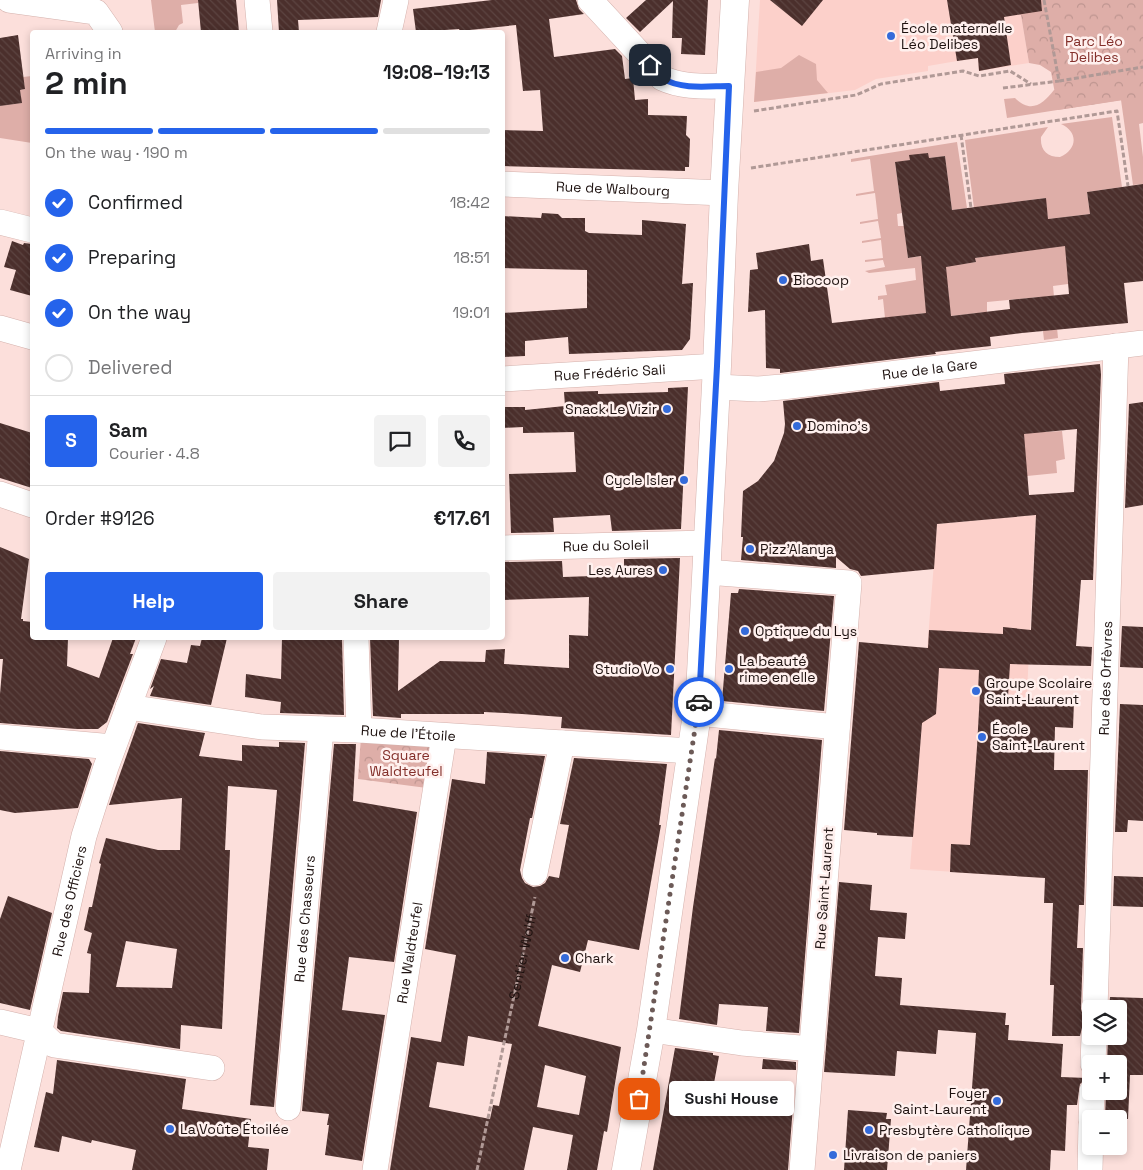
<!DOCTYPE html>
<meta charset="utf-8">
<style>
body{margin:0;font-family:"Space Grotesk",sans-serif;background:#f2f2f2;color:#202124;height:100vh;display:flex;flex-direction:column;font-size:19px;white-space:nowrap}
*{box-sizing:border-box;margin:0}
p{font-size:16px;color:#757577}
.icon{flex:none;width:28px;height:28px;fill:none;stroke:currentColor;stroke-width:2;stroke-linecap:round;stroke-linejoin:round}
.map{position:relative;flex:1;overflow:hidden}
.side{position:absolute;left:30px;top:30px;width:475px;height:610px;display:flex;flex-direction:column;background:#fff;border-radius:5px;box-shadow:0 2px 8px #0003}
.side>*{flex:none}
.buttons{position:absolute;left:1082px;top:1000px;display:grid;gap:10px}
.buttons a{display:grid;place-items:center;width:45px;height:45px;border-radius:5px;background:#fff;box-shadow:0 2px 8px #0003;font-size:25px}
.pin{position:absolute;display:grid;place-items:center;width:42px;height:42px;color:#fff;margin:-21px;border-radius:10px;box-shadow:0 2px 8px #0006}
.courier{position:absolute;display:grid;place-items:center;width:50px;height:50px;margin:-25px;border:4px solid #2563eb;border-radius:50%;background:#fff;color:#222;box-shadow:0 1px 6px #0007}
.bubble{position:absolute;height:35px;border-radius:5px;background:#fff;box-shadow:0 2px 8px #0003;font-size:16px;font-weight:700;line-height:35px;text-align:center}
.overview em{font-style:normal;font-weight:700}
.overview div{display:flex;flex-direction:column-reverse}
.overview{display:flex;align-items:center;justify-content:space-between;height:85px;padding:0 15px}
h1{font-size:32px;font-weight:700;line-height:38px}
.bar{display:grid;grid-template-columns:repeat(4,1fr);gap:8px 5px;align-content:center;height:60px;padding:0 15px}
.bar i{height:6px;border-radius:4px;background:#e0e0e0}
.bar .on{background:#2563eb}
.bar p{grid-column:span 4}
.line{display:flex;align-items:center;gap:12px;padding:0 15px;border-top:1px solid #e0e0e0}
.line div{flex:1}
.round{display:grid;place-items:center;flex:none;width:52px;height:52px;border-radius:5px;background:#f2f2f2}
ol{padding:0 15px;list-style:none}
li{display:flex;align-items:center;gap:15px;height:55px}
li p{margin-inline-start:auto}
li .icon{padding:5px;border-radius:50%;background:#2563eb;color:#fff;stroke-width:4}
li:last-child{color:#757577}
li i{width:28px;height:28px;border:2px solid #e0e0e0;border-radius:50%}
.primary-button{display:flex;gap:10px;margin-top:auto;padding:10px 15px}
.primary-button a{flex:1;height:58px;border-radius:5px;background:#2563eb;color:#fff;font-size:20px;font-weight:700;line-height:58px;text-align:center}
.primary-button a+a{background:#f2f2f2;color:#202124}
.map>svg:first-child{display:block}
.built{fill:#fcd0ca}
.grass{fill:#deaea8}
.forest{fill:url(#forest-crowns)}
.building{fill:url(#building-back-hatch);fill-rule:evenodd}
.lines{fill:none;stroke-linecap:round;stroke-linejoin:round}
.minor-casing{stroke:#d4b1ac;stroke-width:26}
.major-casing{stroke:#d4b1ac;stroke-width:29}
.path{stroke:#b09996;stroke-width:3;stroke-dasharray:5 2.5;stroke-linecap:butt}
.minor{stroke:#fff;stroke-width:25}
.major{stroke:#fff;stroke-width:28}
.done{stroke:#6c5a57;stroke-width:5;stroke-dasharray:0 9}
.route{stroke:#2563eb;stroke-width:6}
.poi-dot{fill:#346bda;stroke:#fff0ee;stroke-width:2}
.labels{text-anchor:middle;stroke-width:5;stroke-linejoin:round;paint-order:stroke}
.poi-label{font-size:14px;fill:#1e1210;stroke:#fff0ee;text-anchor:start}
.park-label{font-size:14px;fill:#832f2a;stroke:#fff0ee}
.street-label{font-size:14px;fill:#1e1210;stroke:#fff0ee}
</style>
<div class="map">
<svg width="1143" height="1170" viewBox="0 0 1143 1170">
<defs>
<pattern id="forest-crowns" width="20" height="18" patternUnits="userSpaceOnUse" patternTransform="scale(1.25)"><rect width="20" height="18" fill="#deaea8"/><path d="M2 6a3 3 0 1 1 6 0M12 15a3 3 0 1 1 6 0" fill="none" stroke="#be9590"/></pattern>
<pattern id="building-back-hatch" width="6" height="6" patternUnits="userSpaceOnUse" patternTransform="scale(1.25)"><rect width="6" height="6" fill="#4b2f2c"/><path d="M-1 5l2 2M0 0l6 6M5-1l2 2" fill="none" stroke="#5c4441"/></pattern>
</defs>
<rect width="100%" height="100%" fill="#fcdfdb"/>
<path class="built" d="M760,0H1016L1019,15H1021L1029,63L979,71L978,58L957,61L928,66V71L876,79L855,90L754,102Z
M1036,515L1024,751L1045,878L910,869L937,524Z"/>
<path class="grass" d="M151,0H198V3L181,5L183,23L179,25L175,32H155Z
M799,55L816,64L817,80L828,93L754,102L756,72L781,68Z
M32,76V143L0,138V106L21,103L20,90L25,89L23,77Z
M1136,76L1143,78V123L1139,124L1143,157V184L1133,185L1121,100L1007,118L1004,99L1015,98C1031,114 1043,104 1054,90Z
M1112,117L1122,187L1087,192L1090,214L1048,219L1045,198L974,208L965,140L1048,127L1041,137C1040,150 1047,157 1060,157C1077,150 1079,132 1061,124Z
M957,142L967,208L952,210L945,156L929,158L910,156V160L895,163L902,213L897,214L898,226H904L908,258L929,255L963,264L976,262L975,258L1101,236L1083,282L1053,286L1058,338L1044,340L1039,297L987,302V312L950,316L948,286L926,313L885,318L883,299L878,300V296L887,295L885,285L916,280L915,268L869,273L865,271L885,267L883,260L865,262V260L883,258L881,240L862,243V241L881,238L878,221L860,224V222L878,219L875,193L856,196V194L874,191L870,159L851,162V159Z
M1043,408L1045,432L1062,431L1065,459L1056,461L1057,473L1027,476L1023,435Z"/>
<path class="forest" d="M1016,0H1143V97L1058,110L1051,72L1040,65L1029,63L1021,15H1018Z
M361,737L434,743L427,788L358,779Z"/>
<path class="building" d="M198,0H236L239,32H201Z
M277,0H381L378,17L298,20L299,32H279Z
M492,0H576L579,9L584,14L549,19L554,57L615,49L622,56L625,79L633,78L635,100L648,99V115L687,116L686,135L690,139L689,167H685V171L502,166V130L543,131L540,90L523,91L516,25L460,31L459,29L416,32L413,9Z
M646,0H708L705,55L681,54L682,38H672L673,1L640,32L626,18Z
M770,0H823L802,26Z
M947,0H1041L1042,11L1004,17L1011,65L979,71L978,58L957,61Z
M18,35L25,89L20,90L22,103L0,106V38Z
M928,153L929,158L945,156L952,210L1046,198L1048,219L1090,214L1087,192L1143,184V281L1124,283L1128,323L1022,333L990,337L991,346L935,352L936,354L780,373V369L766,368L765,310L748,312L750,270L758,269L756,253L809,244L811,261L823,259L832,323L926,313L921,256L908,258L895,162L910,160L909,155ZM1065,246L1069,294L1009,300L1010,309L951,316L946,267L976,262L975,258Z
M542,213L558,214L562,218H585V231L589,233L642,235V220L686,224L682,284L693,283L690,339L682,350L569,354L568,337L525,341V356L502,357V313L587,308V270L502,268V216L541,218Z
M12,241L23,245L24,243L32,244V296L10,290L16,270L4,267Z
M1100,364L1101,374L1093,580H1081L1076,646L1092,647L1091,666L1010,664L1008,697L1074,701L1073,728L1055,727L1054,770H1088L1084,905H1079L1077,948H1083L1081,1009L1083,1016L1091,1022L1082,1028L1080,1036H1052L1054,985H1050L1053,903H1044L1045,878L950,872L951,844L970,845L977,747L980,692H978L979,670L939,668L936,714L922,723L913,837L877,835V833L844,830L859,642L928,648L929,630L1003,634V627L1031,630L1036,515L937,524L934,569L861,576L858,571L850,569L836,557V568L741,560L743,537H741L743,491L758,481L774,461L784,433L785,424L783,401L939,382L940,391L1005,384L1004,374ZM1077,429L1074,492L1029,495L1024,434Z
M688,387L681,529L612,531L610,515L553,518L554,532L511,533L509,474L576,472L574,432L523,433V427L502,428V407H525V410L565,406L564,392L598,391V394L668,392V388Z
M1143,402V505L1125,508L1129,404Z
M0,423L32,433V488L0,478Z
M0,547L29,559L21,619H23V621L32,622V638H68L67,666L99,678L113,638H136L130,654H133L107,722L98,729H77L0,723V694L3,659H0Z
M680,558L671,735L561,728L562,717L522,714L484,712V714H401V718L373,716L370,638H399L398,691L440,661L485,662L486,650L505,649L504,664L569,668V635L588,636L589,597L502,600V562L562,561L563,577L624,575V559Z
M739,589L834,596L824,711L722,701L731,593H738Z
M1122,626L1143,627V668L1120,667Z
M202,638H227L211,705L150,696L154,686L150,689L161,659L187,663L191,645L200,646Z
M282,638H342L344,715L280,713L281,702L245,697L246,674L281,679Z
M1120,704L1143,705V821L1128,820L1127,832H1115Z
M138,723L205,733L199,756L242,761V745L279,747V742L305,743L274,1107L250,1105L277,790L228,786L225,850H230L222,1029L181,1025L180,1049L61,1031L57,1028L58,1017L63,992L89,993L91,954L87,953L92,933L84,930L89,907H92L101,864L99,863L106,838L158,850H180L182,798L109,805ZM126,941L177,949L172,988L116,987Z
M719,730L822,740L799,1033L766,1031L768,1007L719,1004L717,1025L679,1019L693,907L715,758L716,759Z
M334,744H356L353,801L417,812L394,962L349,957L342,1010L385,1015L362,1161L325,1155L329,1125H327L329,1114L302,1111Z
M0,751L89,759L92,764L78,808L15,813L0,810Z
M487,752L545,756L532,818H530L520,870L522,878L525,883L533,887L540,886L545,883L549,876L559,878L569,825L560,824L574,758L667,764L659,825H661L639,950L588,940L580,972L552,965L538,1026L621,1047L607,1132L604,1131L597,1170H567L573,1135L533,1127L524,1170H390L411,1037L441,1042L456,955L425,949L452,779L485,784ZM468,1036L512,1044L499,1106L493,1105L490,1119L429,1107L437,1062L464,1066ZM545,1065L586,1076L579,1115L537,1107Z
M1114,876L1143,877V907L1113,906Z
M839,882L872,885L870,910L907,913L905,939L878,937L875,976L902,978L900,1005L1006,1013L1005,1025H1009L1008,1040L1063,1044L1061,1077L1087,1078L1080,1084L1077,1105H1067L1065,1151L1051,1150L1050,1170H966L976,1033L938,1030L936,1054L897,1051L895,1076L824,1072Z
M8,896L52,913L30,1010L0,1003V919Z
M1110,997L1143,998V1075H1130L1128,1119H1105L1106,1091H1119V1064H1107L1108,1036H1119V1009H1109Z
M675,1048L713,1053V1055L719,1056L709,1110L755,1116L756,1103L793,1106L788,1170H653Z
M763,1059L796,1062V1070L762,1069Z
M57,1060L186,1079L182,1109L251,1119L248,1147L269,1149L267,1170H132L136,1150L92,1140L91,1143L62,1136L59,1152L34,1147L46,1092L53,1094Z
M848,1110L887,1113L886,1119H891L887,1170H844Z"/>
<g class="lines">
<g class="minor-casing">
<g id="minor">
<path d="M9,0L96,12L110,32"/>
<path d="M257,0L260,32"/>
<path d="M590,0L662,78C683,88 706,86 729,86"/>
<path d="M389,32L396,0"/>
<path id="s2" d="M502,184L724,193"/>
<path d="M0,222L32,230"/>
<path d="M0,328L32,337"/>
<path id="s3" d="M502,379L717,366"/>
<path id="s4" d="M716,387L758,389L782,387L1143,343"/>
<path d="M0,494L32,505"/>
<path id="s5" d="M502,548L708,543"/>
<path d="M707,572L849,583L802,1170"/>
<path d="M356,638L359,730"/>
<path id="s6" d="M128,707L262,727L359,730L691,751"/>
<path d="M697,713L837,727"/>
<path d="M0,737L113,747"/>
<path d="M535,873L562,743"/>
<path id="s7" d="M1095,1009L1116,346"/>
<path d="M0,1022L39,1031L54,1045L212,1068"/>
<path d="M651,1030L742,1043L812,1049"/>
<path d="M1093,1064L1094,1036"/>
<path id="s8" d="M288,1108L321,729"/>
<path d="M1091,1119L1092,1091"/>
<path id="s9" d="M8,1170L84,836L106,767L154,638"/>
<path id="s10" d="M375,1170L444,736"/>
<path d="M1090,1170L1091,1125"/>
</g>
</g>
<g class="major-casing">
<path id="major" d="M626,1170L651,1030L700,693L717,366L724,193L735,0"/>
</g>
<g class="path">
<path d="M1044,0L1059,81L1143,67"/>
<path d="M1003,88L1059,81"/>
<path d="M754,111L856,95L881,84L963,71L979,76L1010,71L1031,84"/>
<path d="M961,135L971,208"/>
<path d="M751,168L1117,111L1128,186"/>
<path id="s1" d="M477,1170L535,897"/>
</g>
<use href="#minor" class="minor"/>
<use href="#major" class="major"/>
</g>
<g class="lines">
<path class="done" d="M639,1099L699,702"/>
<path class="route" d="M650,65C654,69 658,75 664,79C682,90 709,86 729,86L717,366L699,702"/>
</g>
<g class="poi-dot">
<circle cx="891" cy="36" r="5"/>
<circle cx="783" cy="280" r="5"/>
<circle cx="667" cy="409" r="5"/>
<circle cx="797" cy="426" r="5"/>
<circle cx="684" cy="480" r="5"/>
<circle cx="750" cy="549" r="5"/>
<circle cx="663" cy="570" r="5"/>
<circle cx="745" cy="631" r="5"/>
<circle cx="670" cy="669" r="5"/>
<circle cx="729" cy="669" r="5"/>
<circle cx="976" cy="691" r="5"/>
<circle cx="982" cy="737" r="5"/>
<circle cx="565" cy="958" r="5"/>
<circle cx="997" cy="1101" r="5"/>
<circle cx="170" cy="1129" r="5"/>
<circle cx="869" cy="1130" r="5"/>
<circle cx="833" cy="1155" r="5"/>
</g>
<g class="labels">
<g class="poi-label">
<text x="901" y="33">École maternelle<tspan x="901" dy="16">Léo Delibes</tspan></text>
<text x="793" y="285">Biocoop</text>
<text x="657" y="414" text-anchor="end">Snack Le Vizir</text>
<text x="807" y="431">Domino's</text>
<text x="674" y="485" text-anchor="end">Cycle Isler</text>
<text x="760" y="554">Pizz'Alanya</text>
<text x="653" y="575" text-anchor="end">Les Aures</text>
<text x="755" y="636">Optique du Lys</text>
<text x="739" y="666">La beauté<tspan x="739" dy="16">rime en elle</tspan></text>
<text x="660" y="674" text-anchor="end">Studio Vo</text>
<text x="986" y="688">Groupe Scolaire<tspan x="986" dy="16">Saint-Laurent</tspan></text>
<text x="992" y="734">École<tspan x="992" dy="16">Saint-Laurent</tspan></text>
<text x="575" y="963">Chark</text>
<text x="987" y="1098" text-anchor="end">Foyer<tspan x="987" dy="16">Saint-Laurent</tspan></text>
<text x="180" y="1134">La Voûte Étoilée</text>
<text x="879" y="1135">Presbytère Catholique</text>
<text x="843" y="1160">Livraison de paniers</text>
</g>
<g class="park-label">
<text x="1094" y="46">Parc Léo<tspan x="1094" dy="16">Delibes</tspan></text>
<text x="406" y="760">Square<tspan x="406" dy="16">Waldteufel</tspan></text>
</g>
<g class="street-label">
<text dy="5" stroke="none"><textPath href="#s2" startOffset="111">Rue de Walbourg</textPath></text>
<text dy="5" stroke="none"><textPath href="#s4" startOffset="215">Rue de la Gare</textPath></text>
<text dy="5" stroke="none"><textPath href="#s3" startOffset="108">Rue Frédéric Sali</textPath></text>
<text dy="5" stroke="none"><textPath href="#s5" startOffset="104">Rue du Soleil</textPath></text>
<text dy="5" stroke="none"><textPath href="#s7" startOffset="331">Rue des Orfèvres</textPath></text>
<text dy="5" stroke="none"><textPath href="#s6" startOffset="282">Rue de l'Étoile</textPath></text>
<text transform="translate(824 888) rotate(-86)" y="5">Rue Saint-Laurent</text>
<text dy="5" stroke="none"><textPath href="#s9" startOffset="276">Rue des Officiers</textPath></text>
<text dy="5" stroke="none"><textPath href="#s8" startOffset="190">Rue des Chasseurs</textPath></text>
<text dy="5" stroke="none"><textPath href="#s10" startOffset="220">Rue Waldteufel</textPath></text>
<text dy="5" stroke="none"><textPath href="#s1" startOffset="218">Sentier Wolff</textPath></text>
</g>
</g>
</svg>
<div class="buttons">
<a><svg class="icon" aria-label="layers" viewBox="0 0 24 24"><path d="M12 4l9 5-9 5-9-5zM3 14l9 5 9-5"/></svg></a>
<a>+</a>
<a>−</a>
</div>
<div class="pin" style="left:639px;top:1099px;background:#ea580c"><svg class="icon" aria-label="bag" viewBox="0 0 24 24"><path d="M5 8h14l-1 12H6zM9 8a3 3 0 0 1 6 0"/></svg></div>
<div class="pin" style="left:650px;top:65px;background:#1f2937"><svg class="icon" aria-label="home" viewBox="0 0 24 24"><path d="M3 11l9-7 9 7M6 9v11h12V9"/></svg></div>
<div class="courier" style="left:699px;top:702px"><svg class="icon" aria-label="car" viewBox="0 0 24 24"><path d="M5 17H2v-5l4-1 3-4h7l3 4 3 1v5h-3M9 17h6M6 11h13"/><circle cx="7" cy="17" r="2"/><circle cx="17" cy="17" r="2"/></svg></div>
<div class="bubble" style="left:669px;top:1081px;width:125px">Sushi House</div>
<section class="side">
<div class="overview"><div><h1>2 min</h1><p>Arriving in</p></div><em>19:08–19:13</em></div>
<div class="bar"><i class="on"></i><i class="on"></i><i class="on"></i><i></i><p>On the way · 190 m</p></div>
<ol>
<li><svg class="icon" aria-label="check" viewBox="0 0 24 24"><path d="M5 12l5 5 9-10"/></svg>Confirmed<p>18:42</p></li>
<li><svg class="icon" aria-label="check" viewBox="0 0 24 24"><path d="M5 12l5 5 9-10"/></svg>Preparing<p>18:51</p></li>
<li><svg class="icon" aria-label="check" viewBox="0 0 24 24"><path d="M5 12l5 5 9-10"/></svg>On the way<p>19:01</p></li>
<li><i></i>Delivered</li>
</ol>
<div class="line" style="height:90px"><b class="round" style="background:#2563eb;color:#fff">S</b><div><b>Sam</b><p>Courier · 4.8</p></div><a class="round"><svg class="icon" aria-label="chat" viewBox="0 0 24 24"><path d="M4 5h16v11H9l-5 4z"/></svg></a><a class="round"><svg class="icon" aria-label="phone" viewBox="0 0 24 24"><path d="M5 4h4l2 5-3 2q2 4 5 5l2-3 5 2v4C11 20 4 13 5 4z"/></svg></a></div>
<div class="line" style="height:65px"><div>Order #9126</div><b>€17.61</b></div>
<div class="primary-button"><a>Help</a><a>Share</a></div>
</section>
</div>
